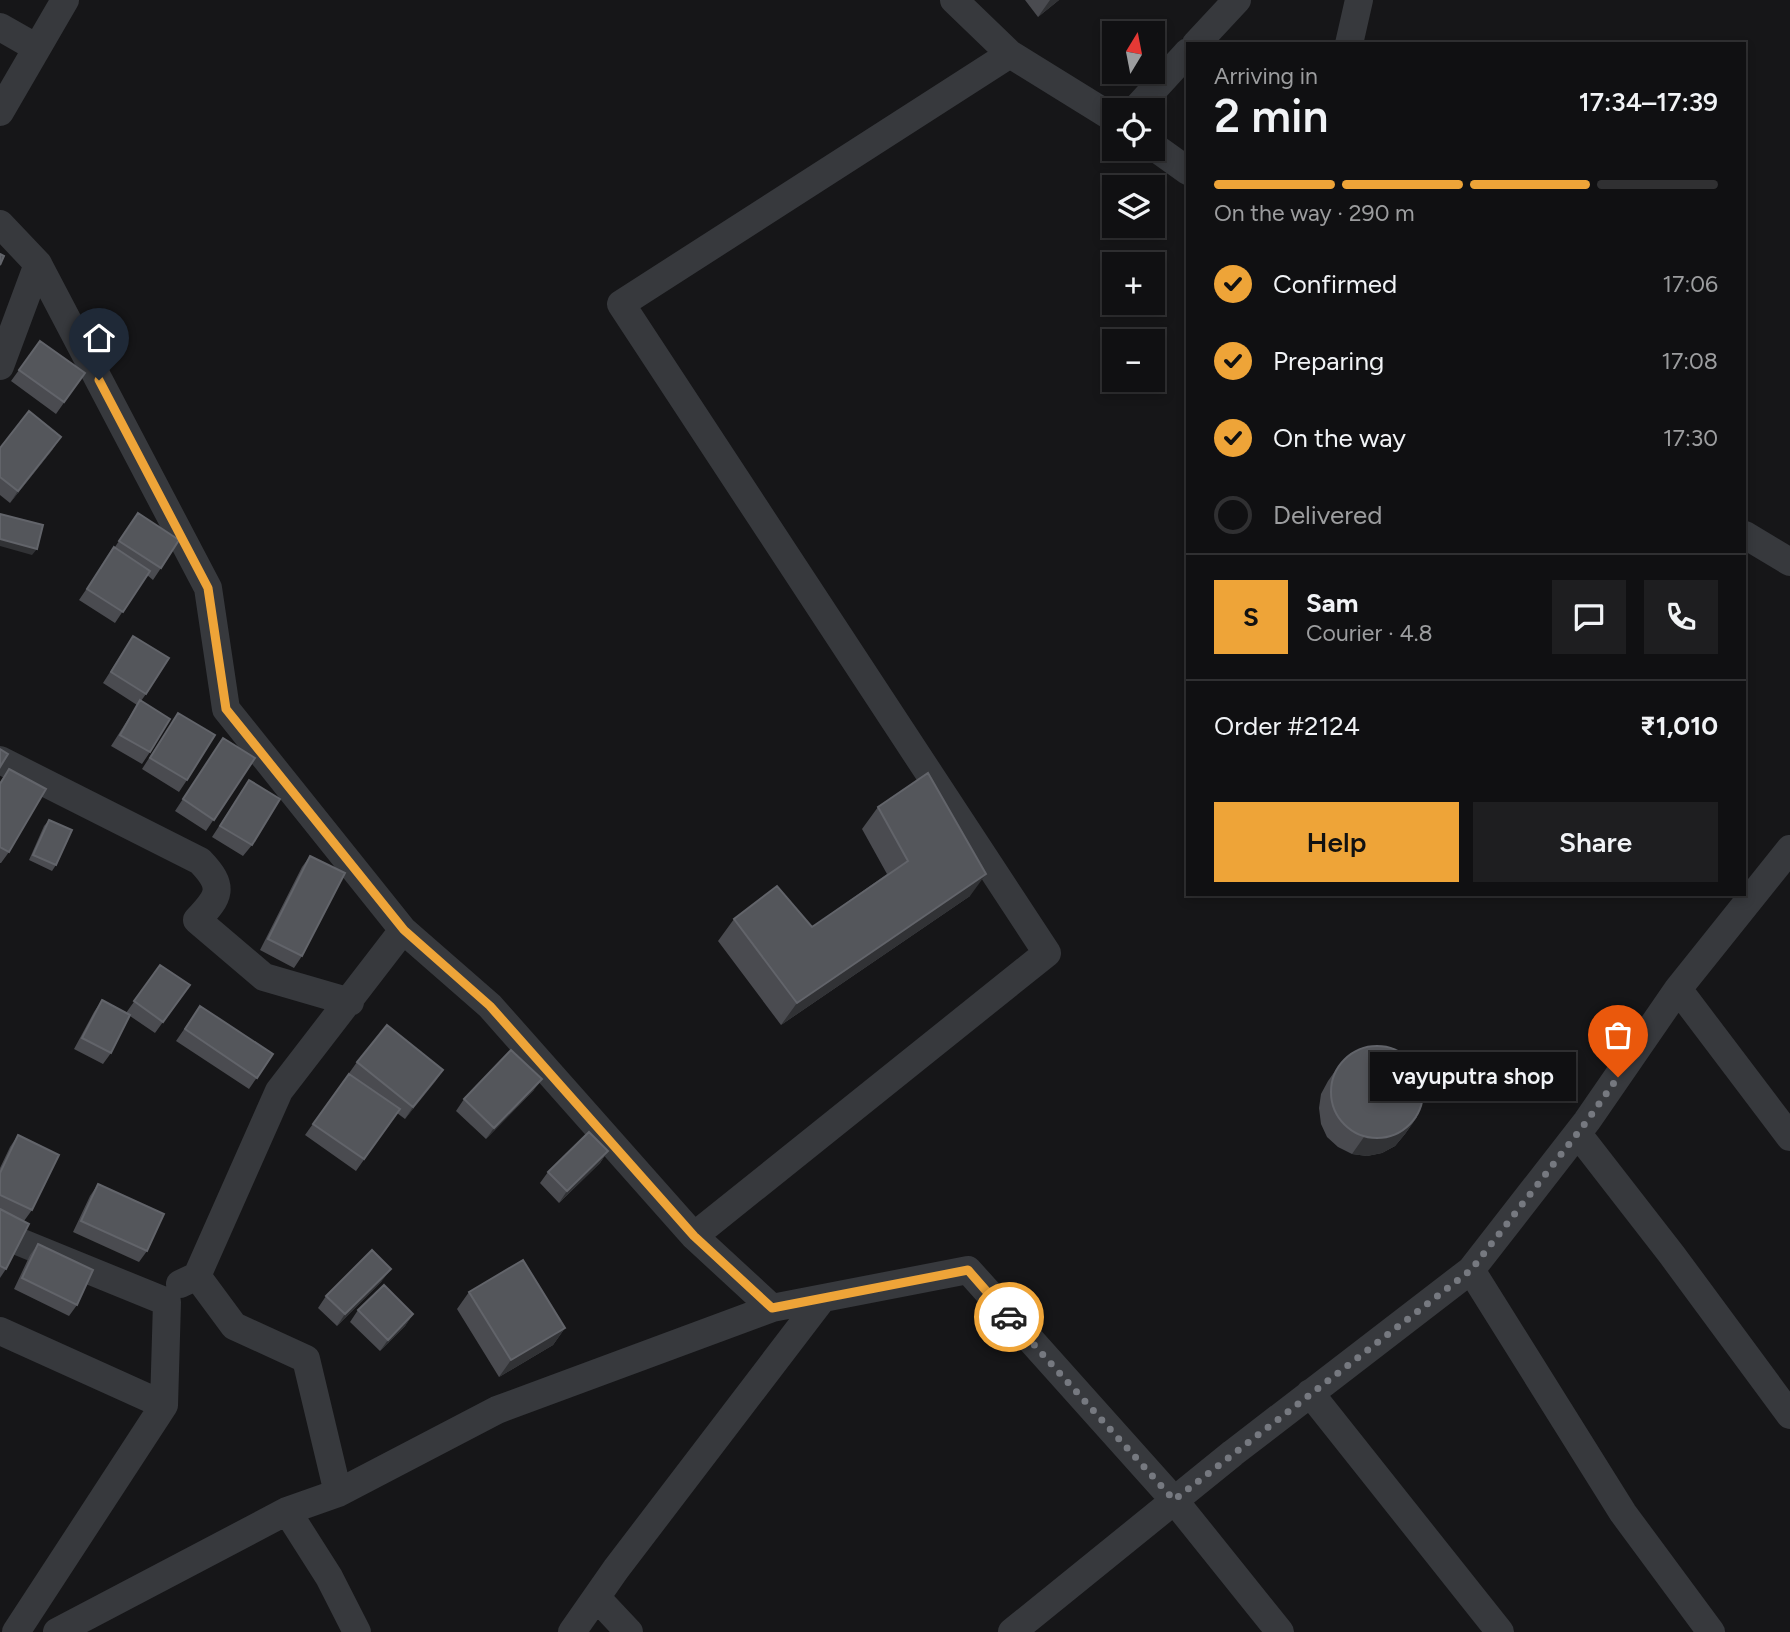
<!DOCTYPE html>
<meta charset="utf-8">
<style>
body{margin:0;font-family:Figtree,sans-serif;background:#1e1e20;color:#f1f3f6;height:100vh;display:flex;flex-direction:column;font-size:26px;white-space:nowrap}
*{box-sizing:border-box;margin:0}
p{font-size:23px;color:#9c9d9f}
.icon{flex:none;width:38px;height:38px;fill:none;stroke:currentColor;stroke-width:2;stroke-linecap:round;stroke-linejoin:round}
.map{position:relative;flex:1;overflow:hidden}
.panel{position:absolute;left:1186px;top:42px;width:560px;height:854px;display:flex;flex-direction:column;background:#101012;border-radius:0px;box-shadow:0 4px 10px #0003,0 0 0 2px #303032}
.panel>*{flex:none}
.needle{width:46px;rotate:10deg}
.tools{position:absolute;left:1102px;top:21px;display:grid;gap:14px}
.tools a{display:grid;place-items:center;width:63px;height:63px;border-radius:0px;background:#101012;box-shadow:0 4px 10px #0003,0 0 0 2px #303032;font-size:35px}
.pin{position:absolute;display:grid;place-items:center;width:60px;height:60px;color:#fff;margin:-72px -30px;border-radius:50% 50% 50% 0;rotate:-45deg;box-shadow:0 0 7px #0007}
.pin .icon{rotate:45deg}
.courier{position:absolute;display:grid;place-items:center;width:70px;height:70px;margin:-35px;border:5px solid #eea438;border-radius:50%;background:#fff;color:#222;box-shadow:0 2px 9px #0007}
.bubble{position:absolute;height:49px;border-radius:0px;background:#101012;box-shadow:0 4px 10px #0003,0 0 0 2px #303032;font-size:23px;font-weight:600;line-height:49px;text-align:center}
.headline em{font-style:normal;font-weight:600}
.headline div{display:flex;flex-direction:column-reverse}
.headline{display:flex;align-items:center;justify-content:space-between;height:119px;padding:0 28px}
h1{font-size:46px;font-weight:600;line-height:52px}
.bar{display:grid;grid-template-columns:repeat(4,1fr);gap:10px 7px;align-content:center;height:84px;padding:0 28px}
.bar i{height:9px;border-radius:5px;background:#303032}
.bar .active{background:#eea438}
.bar p{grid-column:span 4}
.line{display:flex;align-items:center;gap:18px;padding:0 28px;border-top:2px solid #303032}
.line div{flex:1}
.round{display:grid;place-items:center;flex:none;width:74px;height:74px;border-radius:0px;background:#1e1e20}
ol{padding:0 28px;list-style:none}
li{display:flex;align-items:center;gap:21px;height:77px}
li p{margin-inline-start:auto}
li .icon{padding:7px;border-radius:50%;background:#eea438;color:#111;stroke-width:4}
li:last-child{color:#9c9d9f}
li i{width:38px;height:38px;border:4px solid #303032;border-radius:50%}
.action{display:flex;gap:14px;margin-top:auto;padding:14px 28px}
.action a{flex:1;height:80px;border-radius:0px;background:#eea438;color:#111;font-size:28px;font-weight:600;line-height:80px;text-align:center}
.action a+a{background:#1e1e20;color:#f1f3f6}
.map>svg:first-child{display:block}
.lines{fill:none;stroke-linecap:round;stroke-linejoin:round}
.minor{stroke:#37393d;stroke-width:28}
.wall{fill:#4a4b50}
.shaded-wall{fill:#313235}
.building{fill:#54565b;stroke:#62646a;stroke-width:2}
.done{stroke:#767980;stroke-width:7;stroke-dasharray:0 12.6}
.route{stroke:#eea438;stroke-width:9}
</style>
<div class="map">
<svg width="1790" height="1632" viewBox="0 0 1790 1632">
<rect width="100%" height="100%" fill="#161618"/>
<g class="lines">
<path class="minor" d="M954,0L1010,54L1115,119
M0,27L37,48
M1196,44L1237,0
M1349,44L1359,0
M1135,110L1188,52
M0,112L65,0
M1153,146L1188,171
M0,224L38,264L0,366
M38,264L208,588L226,709L403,930L490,1006L694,1236L772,1308L497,1410L338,1493L287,1511L57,1632
M1745,535L1790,562
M0,760L200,861C225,887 220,896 197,920L264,977L350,1002
M1678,989L1790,1137
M1578,1134L1672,1255L1790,1415
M0,1234L167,1302L164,1405L16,1632
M694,1236L1047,953L621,304L1010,54
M1471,1270L1623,1513L1711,1632
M197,1276L279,1091L403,930
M180,1284L197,1276L234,1326L306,1359L338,1493
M772,1308L968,1270L1174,1500L1280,1632
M0,1331L164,1405
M1310,1393L1500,1632
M287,1511L329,1577L357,1632
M597,1598L629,1632
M572,1632L616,1569L822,1299
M1012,1632L1233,1453L1471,1270L1587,1121L1678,989L1790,849"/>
</g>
<path class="wall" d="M1025,0H1059L1038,17Z
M40,341L85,373L56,414L11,381Z
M0,448L53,449L10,503L0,495Z
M138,513L161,568L153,580L147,575L115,623L79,600Z
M133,636L146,694L141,701L150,752L142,764L111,746L137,705L103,683Z
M178,713L187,780L179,792L142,769Z
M223,738L255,758L206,831L175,811Z
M9,769V852L1,863H0V782Z
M249,780L252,845L243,856L212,837Z
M878,807L970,896L781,1025L718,941L734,919L812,927L887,874L862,829Z
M49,820L56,865L52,871L29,860L44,826Z
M310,856L302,956L294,968L260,950L302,867Z
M160,965L190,985L155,1033L130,1016L111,1053L103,1064L74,1049L94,1012L102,1000L130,1015L126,1013Z
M200,1006L273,1054L249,1089L176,1041Z
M357,1062L443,1070L405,1119L397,1113L356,1171L305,1135Z
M1340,1064L1417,1117L1405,1134L1395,1146L1382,1153L1367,1156L1352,1154L1338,1147L1327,1137L1321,1124L1319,1108L1321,1094L1328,1081Z
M534,1090L486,1139L456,1111L464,1099Z
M18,1135L32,1210L24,1221L6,1269L0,1278V1168L10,1147Z
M608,1151L600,1163L559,1203L540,1183L548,1172Z
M98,1184L147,1251L139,1262L73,1232L90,1196Z
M38,1244L77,1305L69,1316L14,1289L30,1255Z
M382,1281L337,1326L318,1308L326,1296Z
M469,1292L565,1328L553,1345L499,1377L457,1309Z
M358,1310L413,1314L405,1326L380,1351L350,1322Z"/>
<path class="shaded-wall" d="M1050,0H1059L1038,17Z
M61,437L53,449L10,503L18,491Z
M0,539L37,549L32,555L0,546Z
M986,874L970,896L781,1025L797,1003Z
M443,1070L435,1082L405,1119L413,1107Z
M542,1079L534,1090L486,1139L494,1128Z
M1417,1117L1405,1134L1395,1146L1382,1153L1367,1156L1352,1154L1364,1137Z
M608,1151L600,1163L559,1203L567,1191Z
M391,1269L382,1281L337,1326L345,1314Z
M413,1314L405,1326L380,1351L388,1340Z
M565,1328L553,1345L499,1377L511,1360Z"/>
<path class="building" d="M0,254L4,256L0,265Z
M40,341L85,373L64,402L19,370Z
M29,411L61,437L18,491L0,477V448Z
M138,513L179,540L161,568L119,541Z
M0,514L43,525L37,549L0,539Z
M114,547L150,571L123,612L87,589Z
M133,636L169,658L146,694L111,672Z
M140,700L170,719L150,752L120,735Z
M178,713L215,735L187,780L150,758Z
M223,738L255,758L214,820L183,799Z
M0,749L8,754L0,767Z
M9,769L46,789L9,852L0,847V784Z
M928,773L986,874L797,1003L734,919L777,886L812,927L908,861L878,807Z
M249,780L280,799L252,845L220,826Z
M49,820L72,830L56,865L33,855Z
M310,856L345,873L302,956L268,939Z
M160,965L190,985L163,1022L134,1001Z
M102,1000L130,1015L111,1053L82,1038Z
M200,1006L273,1054L257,1078L185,1029Z
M387,1025L443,1070L413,1107L357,1062Z
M1331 1092a46 46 0 1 1 92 0a46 46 0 1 1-92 0Z
M511,1050L542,1079L494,1128L464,1099Z
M349,1074L400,1109L364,1159L313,1124Z
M589,1132L608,1151L567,1191L548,1172Z
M18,1135L59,1155L32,1210L0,1195V1173Z
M98,1184L164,1214L147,1251L81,1221Z
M0,1209L29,1224L6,1269L0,1266Z
M38,1244L93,1270L77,1305L22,1278Z
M372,1250L391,1269L345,1314L326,1296Z
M523,1260L565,1328L511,1360L469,1292Z
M384,1285L413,1314L388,1340L358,1310Z"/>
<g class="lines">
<path class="done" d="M1009,1317L1174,1500L1471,1270L1587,1121L1618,1077"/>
<path class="route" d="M99,380L208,588L226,709L404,930L490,1006L694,1236L772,1308L968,1270L1009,1317"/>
</g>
</svg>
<div class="tools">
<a><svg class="needle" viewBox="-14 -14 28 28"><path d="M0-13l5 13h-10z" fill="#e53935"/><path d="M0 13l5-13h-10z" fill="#9c9d9f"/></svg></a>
<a><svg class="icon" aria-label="locate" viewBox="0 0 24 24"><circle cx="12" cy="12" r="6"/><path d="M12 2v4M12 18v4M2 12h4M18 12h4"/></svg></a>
<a><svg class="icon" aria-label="layers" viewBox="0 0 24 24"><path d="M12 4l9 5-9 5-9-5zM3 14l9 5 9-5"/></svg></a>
<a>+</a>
<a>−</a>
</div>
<div class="pin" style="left:1618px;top:1077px;background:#ea580c"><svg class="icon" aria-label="bag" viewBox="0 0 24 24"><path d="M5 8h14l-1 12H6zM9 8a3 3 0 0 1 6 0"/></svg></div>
<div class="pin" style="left:99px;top:380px;background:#1f2937"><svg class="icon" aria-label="home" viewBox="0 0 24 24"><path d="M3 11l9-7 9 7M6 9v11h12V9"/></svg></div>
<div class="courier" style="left:1009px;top:1317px"><svg class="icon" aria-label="car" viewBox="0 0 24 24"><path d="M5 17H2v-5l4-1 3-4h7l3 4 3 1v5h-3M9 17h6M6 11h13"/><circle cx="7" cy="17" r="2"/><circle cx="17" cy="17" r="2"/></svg></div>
<div class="bubble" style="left:1370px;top:1052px;width:206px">vayuputra shop</div>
<section class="panel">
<div class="headline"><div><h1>2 min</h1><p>Arriving in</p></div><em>17:34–17:39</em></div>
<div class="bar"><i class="active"></i><i class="active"></i><i class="active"></i><i></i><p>On the way · 290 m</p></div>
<ol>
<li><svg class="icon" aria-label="check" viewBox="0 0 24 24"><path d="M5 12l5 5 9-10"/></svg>Confirmed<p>17:06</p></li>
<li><svg class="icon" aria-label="check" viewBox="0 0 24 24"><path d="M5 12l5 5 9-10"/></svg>Preparing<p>17:08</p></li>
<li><svg class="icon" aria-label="check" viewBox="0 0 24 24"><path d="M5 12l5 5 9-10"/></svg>On the way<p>17:30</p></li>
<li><i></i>Delivered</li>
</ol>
<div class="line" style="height:126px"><b class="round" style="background:#eea438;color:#111">S</b><div><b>Sam</b><p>Courier · 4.8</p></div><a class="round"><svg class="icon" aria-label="chat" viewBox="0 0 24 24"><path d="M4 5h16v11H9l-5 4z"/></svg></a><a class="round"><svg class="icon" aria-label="phone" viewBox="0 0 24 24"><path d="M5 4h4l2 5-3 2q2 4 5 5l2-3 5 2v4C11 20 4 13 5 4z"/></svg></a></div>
<div class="line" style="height:91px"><div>Order #2124</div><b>₹1,010</b></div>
<div class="action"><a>Help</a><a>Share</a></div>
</section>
</div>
